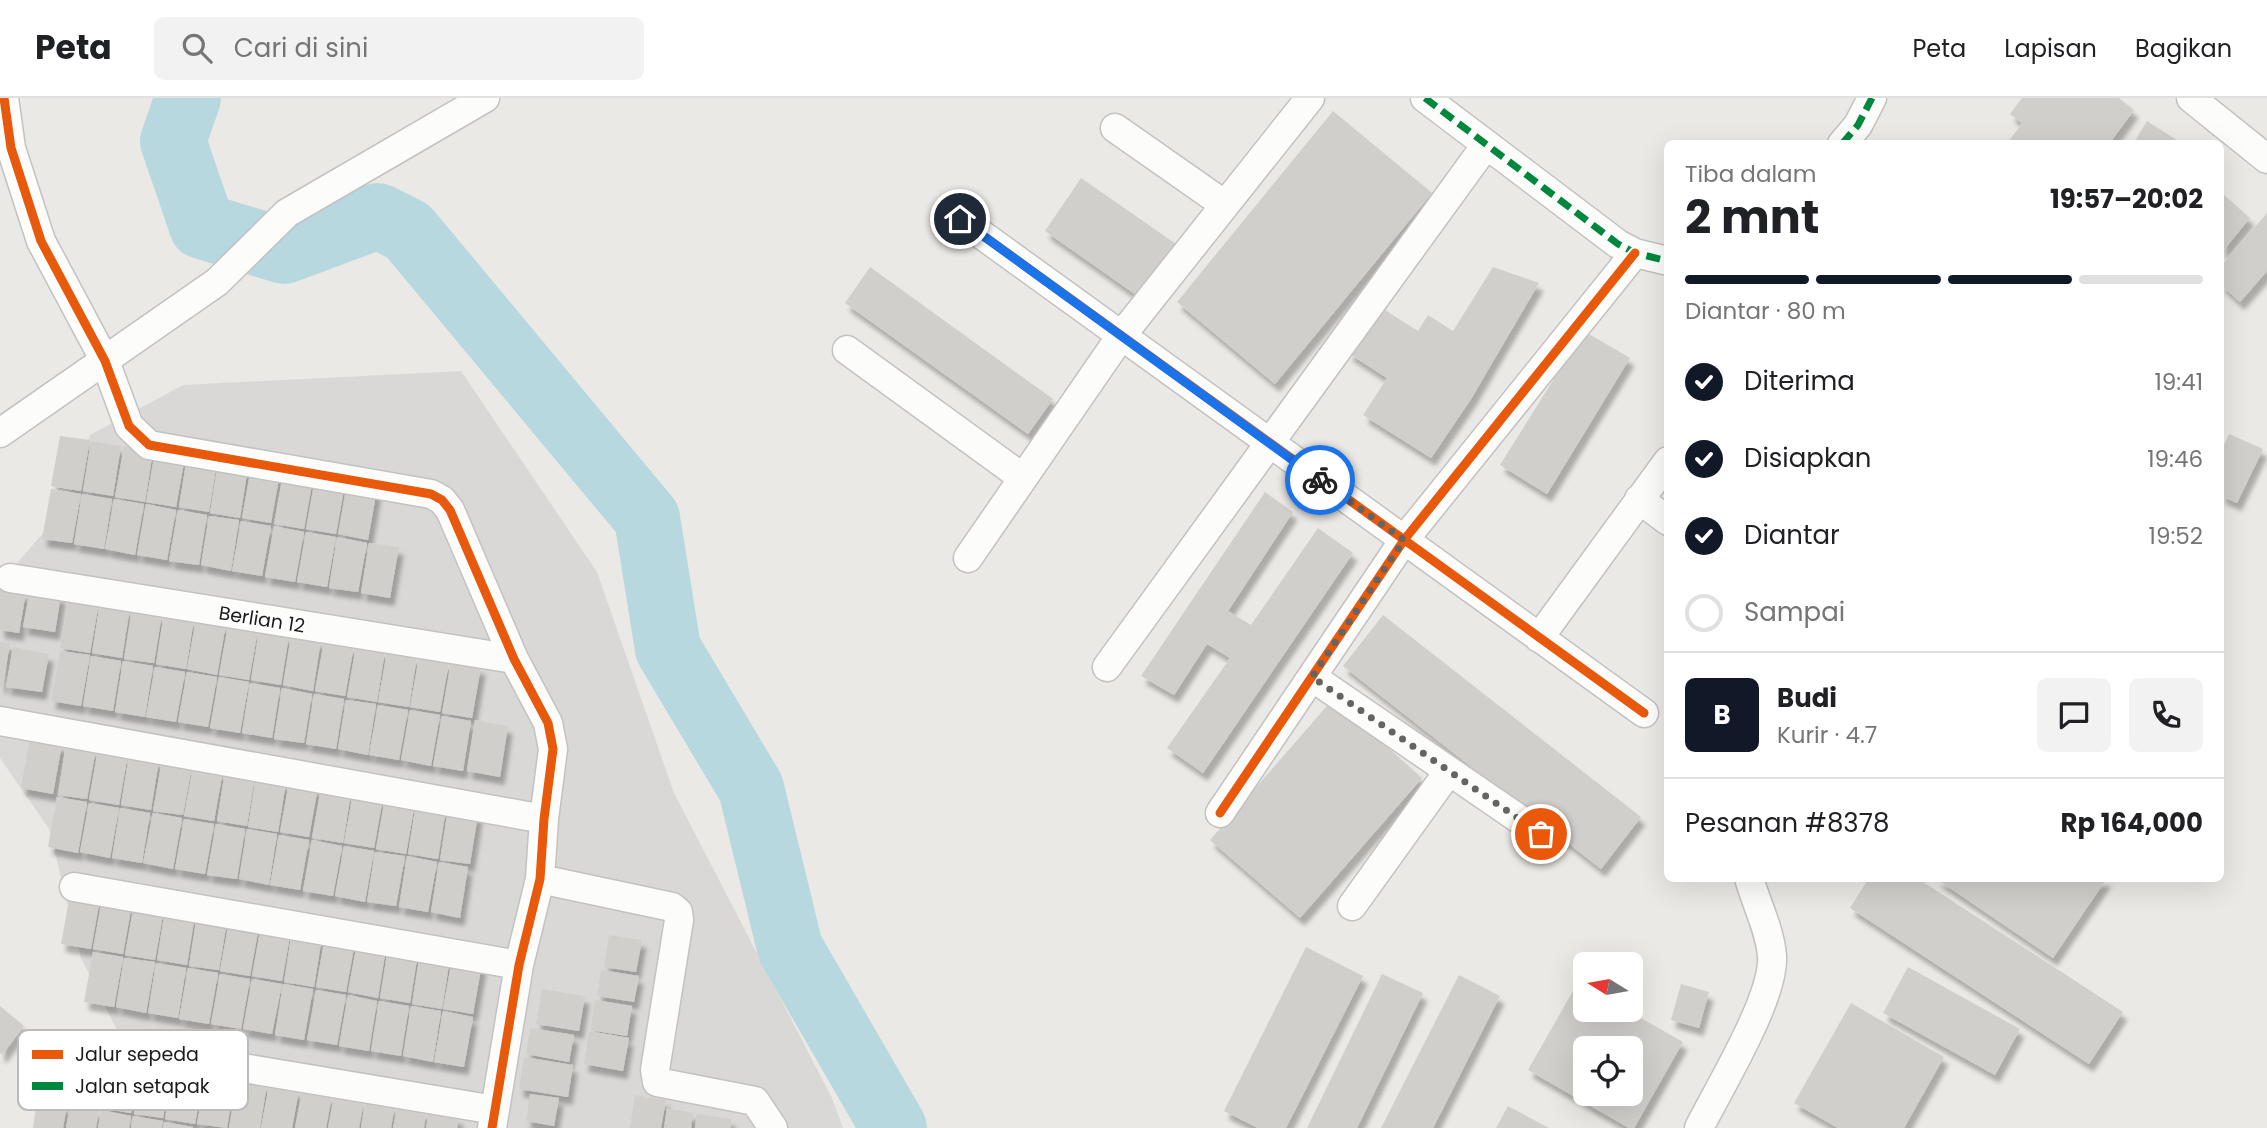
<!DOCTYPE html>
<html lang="id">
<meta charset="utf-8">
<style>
body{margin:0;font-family:Poppins,sans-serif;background:#f2f2f2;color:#202124;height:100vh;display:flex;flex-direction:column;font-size:26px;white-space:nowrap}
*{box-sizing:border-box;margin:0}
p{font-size:23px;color:#757577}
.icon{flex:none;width:38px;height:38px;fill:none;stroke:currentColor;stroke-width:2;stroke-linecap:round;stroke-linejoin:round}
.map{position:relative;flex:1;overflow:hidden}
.panel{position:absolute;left:1664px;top:42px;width:560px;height:742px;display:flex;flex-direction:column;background:#fff;border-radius:10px;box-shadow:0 7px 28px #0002}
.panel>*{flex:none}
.needle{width:46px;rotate:281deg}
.fabs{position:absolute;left:1573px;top:854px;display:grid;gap:14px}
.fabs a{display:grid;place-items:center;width:70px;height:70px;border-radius:10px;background:#fff;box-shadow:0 7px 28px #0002;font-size:35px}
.pin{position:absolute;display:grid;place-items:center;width:60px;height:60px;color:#fff;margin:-30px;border:4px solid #fff;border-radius:50%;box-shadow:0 2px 7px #0007}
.courier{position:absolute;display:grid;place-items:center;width:70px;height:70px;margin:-35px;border:5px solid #1a73e8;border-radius:50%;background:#fff;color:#222;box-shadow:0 2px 9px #0007}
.head em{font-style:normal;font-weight:700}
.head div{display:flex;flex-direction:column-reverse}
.head{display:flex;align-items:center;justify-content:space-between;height:119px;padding:0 21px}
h1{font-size:46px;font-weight:700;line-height:52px}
.bar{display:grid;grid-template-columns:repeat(4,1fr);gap:10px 7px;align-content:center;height:84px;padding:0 21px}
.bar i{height:9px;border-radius:5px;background:#e0e0e0}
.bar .current{background:#111827}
.bar p{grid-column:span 4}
.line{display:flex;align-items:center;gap:18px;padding:0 21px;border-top:2px solid #e0e0e0}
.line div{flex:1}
.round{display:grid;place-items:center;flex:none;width:74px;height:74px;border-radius:10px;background:#f2f2f2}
ol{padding:0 21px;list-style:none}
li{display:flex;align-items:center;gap:21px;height:77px}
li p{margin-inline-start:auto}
li .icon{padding:7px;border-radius:50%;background:#111827;color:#fff;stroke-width:4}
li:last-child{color:#757577}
li i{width:38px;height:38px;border:4px solid #e0e0e0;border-radius:50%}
header{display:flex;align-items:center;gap:42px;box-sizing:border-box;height:98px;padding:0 35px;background:#fff;border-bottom:2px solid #e0e0e0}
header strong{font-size:33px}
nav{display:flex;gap:38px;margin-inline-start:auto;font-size:24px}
.search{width:490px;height:63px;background:#f2f2f2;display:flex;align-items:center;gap:18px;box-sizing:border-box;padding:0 24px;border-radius:10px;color:#757577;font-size:26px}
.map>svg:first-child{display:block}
.residential{fill:#dad8d6}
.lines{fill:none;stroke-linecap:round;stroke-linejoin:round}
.river{stroke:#b7d8df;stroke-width:66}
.building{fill:#d1cfcc;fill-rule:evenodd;filter:url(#shadow)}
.minor-casing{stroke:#c3c2c1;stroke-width:31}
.minor{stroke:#fcfcfb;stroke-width:28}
.quiet{stroke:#00873e;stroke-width:7;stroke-dasharray:14 7;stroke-linecap:butt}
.cycleway-casing{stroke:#fff;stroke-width:13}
.cycleway{stroke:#e8590c;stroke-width:9}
.done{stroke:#646462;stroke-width:7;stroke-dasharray:0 12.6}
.route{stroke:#1a73e8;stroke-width:9}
.labels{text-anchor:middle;stroke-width:5;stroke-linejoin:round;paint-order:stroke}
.street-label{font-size:19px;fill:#1c1c1c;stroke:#fff}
.key{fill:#fff;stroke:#bbb;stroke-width:2}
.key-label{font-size:19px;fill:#1c1c1c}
</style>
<header>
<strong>Peta</strong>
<div class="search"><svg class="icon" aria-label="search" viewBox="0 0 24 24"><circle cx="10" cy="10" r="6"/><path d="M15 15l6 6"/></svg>Cari di sini</div>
<nav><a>Peta</a><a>Lapisan</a><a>Bagikan</a></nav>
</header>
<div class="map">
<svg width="2267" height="1030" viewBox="0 0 2267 1030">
<defs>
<filter id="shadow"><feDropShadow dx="4.5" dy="8" stdDeviation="2" flood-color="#0004"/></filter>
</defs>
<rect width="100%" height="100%" fill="#ebe9e5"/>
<path class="residential" d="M461,273L597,474L674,695L832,1000L843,1030H35L117,932L81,860L49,731L0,660V485L67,407L90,337L183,287Z"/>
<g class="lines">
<path class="river" d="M188,0L173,43L202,128L284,153L378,118L408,133L647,420L668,551L751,690L790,850L894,1030"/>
</g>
<path class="building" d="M2022,0H2119L2134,12L2109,46H2007L2022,25L2010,16Z
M1333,13L1432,95L1275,286L1177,204Z
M2147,23L2183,46H2133Z
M1081,80L1176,146L1139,199L1045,133Z
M2224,97L2250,120L2221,155V101Z
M2267,115V173L2240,204L2221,187V168Z
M870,169L1053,301L1028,336L845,205Z
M1493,169L1539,185L1471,301L1431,360L1363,317L1387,280L1348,255L1377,207L1418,233L1428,217L1453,233Z
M1584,233L1630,260L1547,396L1500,367Z
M2229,336L2263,351L2237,405L2221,398V353Z
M60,338L90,342L81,393L51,388Z
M91,343L121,348L113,398L83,393Z
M124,348L153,353L145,404L115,399Z
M155,354L185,359L176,409L146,404Z
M187,359L217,364L209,414L179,409Z
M218,364L248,369L240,420L210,415Z
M251,370L280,375L271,425L242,420Z
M283,376L313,381L304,431L274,426Z
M315,381L345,386L336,436L306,431Z
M347,386L377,391L368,442L338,436Z
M51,391L81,396L72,445L42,441Z
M1265,394L1293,414L1228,513L1251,527L1318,430L1353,455L1203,675L1167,650L1230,560L1207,546L1174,597L1141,578Z
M82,396L112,401L104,451L74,446Z
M114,401L144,406L135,457L105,451Z
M146,406L176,412L167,462L137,457Z
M178,412L207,417L199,467L169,463Z
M209,418L239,422L231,473L201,467Z
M241,423L271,428L262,478L232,473Z
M274,428L304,434L295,484L265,479Z
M306,434L336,439L327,489L297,484Z
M337,439L367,445L358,494L329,490Z
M369,445L399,449L390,500L361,495Z
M0,490L26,494L19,535L0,532Z
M30,492L61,497L55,534L23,529Z
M69,499L99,505L90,555L60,550Z
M100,505L130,510L122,560L92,555Z
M132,510L162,516L154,565L124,561Z
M164,515L194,521L186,571L156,566Z
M1383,517L1641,719L1601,771L1343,568Z
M196,521L226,526L217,577L187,571Z
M228,527L258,532L249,582L219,577Z
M259,532L289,537L281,587L251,582Z
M291,538L321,542L313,593L283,587Z
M324,543L354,548L345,598L315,593Z
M0,544L10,545L3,588H0Z
M356,548L385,553L377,604L347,599Z
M13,549L49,556L42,594L6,589Z
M60,553L90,557L81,608L51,603Z
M387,554L417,559L409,609L378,604Z
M91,558L121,563L113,613L83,608Z
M419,559L449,565L440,614L410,609Z
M123,563L153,568L145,619L115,614Z
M451,564L481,569L472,620L442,615Z
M155,569L185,574L176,624L146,619Z
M187,574L217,579L208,629L178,624Z
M219,579L249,584L240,635L210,630Z
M250,585L280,590L272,640L242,635Z
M282,590L312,596L304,645L274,641Z
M314,596L344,601L336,651L306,646Z
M1333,601L1422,680L1300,820L1210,742Z
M346,602L376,606L368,657L338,651Z
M378,607L408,612L399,662L369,657Z
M410,612L440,617L431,668L401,662Z
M442,618L471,623L463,673L433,668Z
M475,622L508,628L500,679L467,673Z
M30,640L62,646L53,696L21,690Z
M66,646L96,651L87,701L58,697Z
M98,651L128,656L119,707L89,702Z
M129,657L159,662L151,712L121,707Z
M162,662L192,668L183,717L153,713Z
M193,668L223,673L214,723L184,718Z
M225,673L255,678L247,728L217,723Z
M256,678L286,684L278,734L248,729Z
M289,684L318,689L309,739L280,734Z
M321,690L351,695L343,745L312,740Z
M353,695L383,700L374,750L344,745Z
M57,699L87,704L78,755L48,749Z
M385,700L415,705L406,756L376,751Z
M89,705L119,710L110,760L80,754Z
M416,706L446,711L438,761L408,756Z
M120,710L150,715L142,765L112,760Z
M448,711L478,716L470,766L440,762Z
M153,715L182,720L173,771L143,765Z
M184,721L214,726L205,776L175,771Z
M216,726L245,731L237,781L207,777Z
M247,731L277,736L269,787L239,781Z
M279,737L309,742L300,792L270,787Z
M312,742L342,748L333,798L303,793Z
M344,748L374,753L365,804L335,798Z
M375,754L405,758L396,808L367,804Z
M407,758L437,764L428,814L399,809Z
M439,764L468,769L460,820L431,814Z
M1869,780H1917L2123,914L2089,966L1850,810Z
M1935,780H2107L2053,860Z
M70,796L100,801L91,851L61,846Z
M102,801L132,806L123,856L93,851Z
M134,806L164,811L155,862L125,857Z
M165,812L195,817L187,867L157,862Z
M197,817L227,823L219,872L189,868Z
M229,823L259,828L250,878L220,873Z
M261,828L291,833L282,883L252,878Z
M292,833L322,839L314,889L284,884Z
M609,837L642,842L636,874L604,869Z
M325,839L355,844L346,894L316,889Z
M357,845L386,850L378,900L348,894Z
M1306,849L1363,878L1286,1030H1258L1224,1013Z
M388,850L418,855L410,905L380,900Z
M93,854L123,859L114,909L84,904Z
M420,855L450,860L442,911L412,906Z
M124,860L155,864L146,915L116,909Z
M452,861L482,866L473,916L443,911Z
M156,865L186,870L178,920L148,915Z
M1908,869L2020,931L1995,977L1883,915Z
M188,870L218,875L209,926L179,921Z
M601,872L639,878L634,904L597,898Z
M220,876L250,881L241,931L211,926Z
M1382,876L1423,895L1357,1030H1307Z
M1459,877L1500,898L1433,1030H1381Z
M252,881L282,886L272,936L243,931Z
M1578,884L1586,888V912H1627L1683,944L1634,1030H1629L1528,972ZM1586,950H1631V996H1586Z
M283,886L313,891L304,942L275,937Z
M1681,886L1709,894L1699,930L1671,922Z
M542,891L585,898L579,933L536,926Z
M316,892L346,897L337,947L307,942Z
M348,897L377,903L369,953L339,948Z
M595,902L632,908L627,938L590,932Z
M379,903L409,908L401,958L371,953Z
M1851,905L1944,959L1904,1030H1838L1794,1005Z
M0,908L24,928L2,957L0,955Z
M411,908L441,913L433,964L403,958Z
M443,913L473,919L464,969L434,964Z
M530,930L574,937L569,964L526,956Z
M589,933L629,940L623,973L584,966Z
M524,959L573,967L568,999L519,991Z
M110,960L140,965L131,1015L101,1010Z
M142,965L172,970L163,1020L134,1016Z
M173,971L204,975L195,1026L165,1021Z
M206,976L235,981L227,1030L197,1026Z
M237,981L267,986L260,1030H229Z
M269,987L299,992L292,1030H261Z
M302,993L332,998L326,1030H295Z
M530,996L559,1000L554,1028L526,1023Z
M635,997L666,1002L661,1030H630Z
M334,998L364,1003L359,1030H328Z
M37,1002L67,1007L63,1030H33Z
M365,1003L395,1008L391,1030H361Z
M70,1008L99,1012L96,1030H66Z
M1508,1008L1549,1030H1496Z
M397,1009L426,1014L424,1030H393Z
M667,1010L693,1015L691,1030H664Z
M101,1012L131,1018L129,1030H98Z
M429,1014L459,1019L457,1030H426Z
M697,1016L732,1021L730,1030H695Z
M133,1018L163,1023L161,1030H131Z
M164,1024L193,1029V1030H163Z"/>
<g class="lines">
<g class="minor-casing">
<path id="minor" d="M4,0L11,50L41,143L105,263L129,328L149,347L431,396L442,402L450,412L514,561L548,625L553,651L544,721L540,781L519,867L492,1030
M1425,0L1618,146L1635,155L1668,163
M2191,0L2267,61
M1115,30L1225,107
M1842,46L1858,27L1872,0
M960,121L1644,615
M847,252L1023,380
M0,335L217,184L287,115L485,0
M1639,401L1668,423
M968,460L1121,238L1310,0
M10,480L514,561
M1539,540L1668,363
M1107,569L1486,47
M1312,579L1541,736
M0,623L544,721
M1220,715L1404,442L1635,155
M540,781L672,809L678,814L679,822L655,972L657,984L755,1003L773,1030
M74,789L519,867
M1352,808L1449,673
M117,949L495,1012
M1699,1030C1719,990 1775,899 1772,858C1770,832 1756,805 1749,780"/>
</g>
<use href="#minor" class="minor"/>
<path class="quiet" d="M1425,0L1618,146L1635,155L1668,163
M1842,46L1858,27L1872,0"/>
<g class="cycleway-casing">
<path id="cycleway" d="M4,0L11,50L41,143L105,263L129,328L149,347L431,396L442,402L450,412L514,561L548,625L553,651L544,721L540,781L519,867L492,1030
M960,121L1644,615
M1220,715L1404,442L1635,155"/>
</g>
<use href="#cycleway" class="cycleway"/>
</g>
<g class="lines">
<path class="done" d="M1320,382L1404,442L1312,579L1541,736"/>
<path class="route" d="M960,121L1320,382"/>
</g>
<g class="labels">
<g class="street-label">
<text transform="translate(262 521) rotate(9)" y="7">Berlian 12</text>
</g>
</g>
<rect x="18" y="932" width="230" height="80" rx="10" class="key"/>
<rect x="32" y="952" width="31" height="9" fill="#e8590c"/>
<rect x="32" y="984" width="31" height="8" fill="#00873e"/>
<g class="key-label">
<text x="75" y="963">Jalur sepeda</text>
<text x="75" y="995">Jalan setapak</text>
</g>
</svg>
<div class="fabs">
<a><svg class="needle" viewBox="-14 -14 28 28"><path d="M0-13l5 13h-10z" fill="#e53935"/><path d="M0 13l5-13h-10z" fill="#757577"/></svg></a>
<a><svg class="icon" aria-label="locate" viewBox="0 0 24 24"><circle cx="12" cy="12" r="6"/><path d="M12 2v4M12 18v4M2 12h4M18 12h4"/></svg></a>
</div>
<div class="pin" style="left:1541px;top:736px;background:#ea580c"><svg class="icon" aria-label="bag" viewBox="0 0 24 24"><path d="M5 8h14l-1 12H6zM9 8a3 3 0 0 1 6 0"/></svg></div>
<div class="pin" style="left:960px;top:121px;background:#1f2937"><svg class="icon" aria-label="home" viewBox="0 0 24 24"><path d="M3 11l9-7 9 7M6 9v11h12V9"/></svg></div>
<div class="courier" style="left:1320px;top:382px"><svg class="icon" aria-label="bike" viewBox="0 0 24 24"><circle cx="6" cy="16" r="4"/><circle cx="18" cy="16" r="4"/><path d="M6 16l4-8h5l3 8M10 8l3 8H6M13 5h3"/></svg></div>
<section class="panel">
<div class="head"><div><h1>2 mnt</h1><p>Tiba dalam</p></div><em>19:57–20:02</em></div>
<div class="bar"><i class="current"></i><i class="current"></i><i class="current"></i><i></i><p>Diantar · 80 m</p></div>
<ol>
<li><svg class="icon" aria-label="check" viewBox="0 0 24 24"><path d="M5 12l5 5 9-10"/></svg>Diterima<p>19:41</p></li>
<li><svg class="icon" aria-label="check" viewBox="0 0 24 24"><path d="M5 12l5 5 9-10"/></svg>Disiapkan<p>19:46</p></li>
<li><svg class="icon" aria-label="check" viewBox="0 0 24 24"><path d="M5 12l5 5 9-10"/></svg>Diantar<p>19:52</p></li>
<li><i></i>Sampai</li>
</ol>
<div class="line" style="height:126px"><b class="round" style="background:#111827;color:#fff">B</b><div><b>Budi</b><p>Kurir · 4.7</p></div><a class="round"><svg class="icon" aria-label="chat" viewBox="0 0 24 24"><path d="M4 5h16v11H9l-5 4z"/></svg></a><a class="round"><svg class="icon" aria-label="phone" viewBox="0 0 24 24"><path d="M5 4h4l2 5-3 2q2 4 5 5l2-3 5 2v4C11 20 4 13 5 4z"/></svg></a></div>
<div class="line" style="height:91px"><div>Pesanan #8378</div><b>Rp 164,000</b></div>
</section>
</div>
